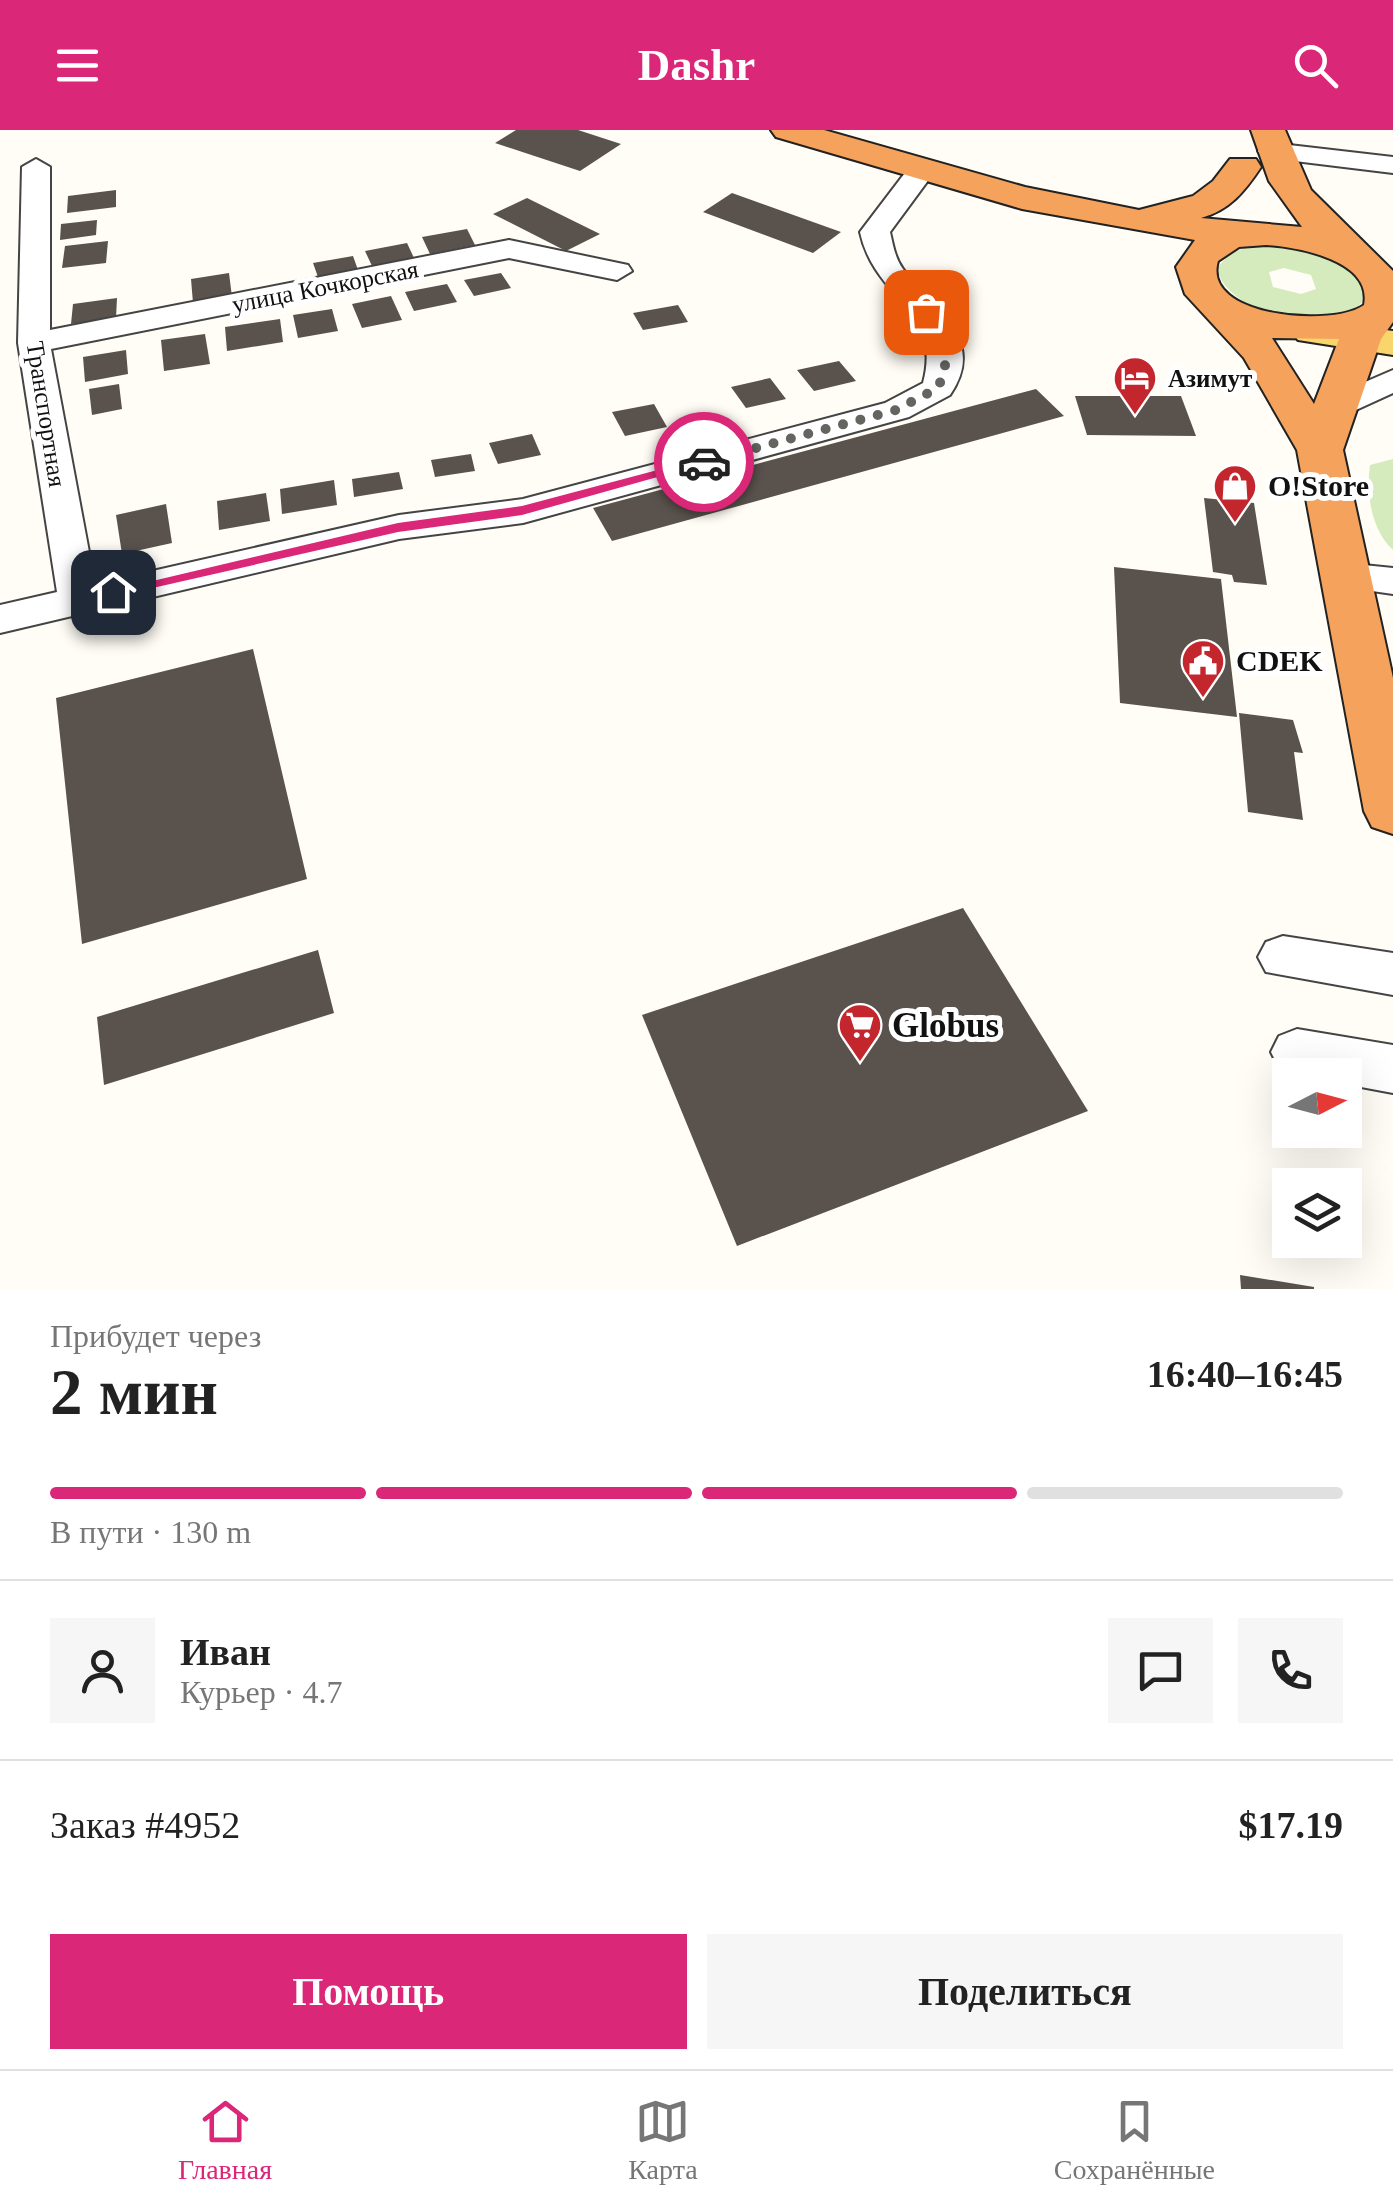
<!DOCTYPE html>
<html lang="ru">
<meta charset="utf-8">
<style>
body{margin:0;font-family:Georgia,serif;background:#f6f6f6;color:#222;height:100vh;display:flex;flex-direction:column;font-size:38px;white-space:nowrap}
*{box-sizing:border-box;margin:0}
p{font-size:32px;color:#767676}
.icon{flex:none;width:55px;height:55px;fill:none;stroke:currentColor;stroke-width:2;stroke-linecap:round;stroke-linejoin:round}
.map{position:relative;height:1159px;overflow:hidden}
.panel{display:flex;flex-direction:column;background:#fff;flex:1}
.panel>*{flex:none}
.needle{width:65px;rotate:84deg}
.tools{position:absolute;left:1272px;top:928px;display:grid;gap:20px}
.tools a{display:grid;place-items:center;width:90px;height:90px;border-radius:0px;background:#fff;box-shadow:0 10px 40px #0002;font-size:50px}
.pin{position:absolute;display:grid;place-items:center;width:85px;height:85px;color:#fff;margin:-42px;border-radius:20px;box-shadow:0 5px 15px #0006}
.courier{position:absolute;display:grid;place-items:center;width:100px;height:100px;margin:-50px;border:8px solid #db2777;border-radius:50%;background:#fff;color:#222;box-shadow:0 2px 12px #0007}
.summary em{font-style:normal;font-weight:800}
.summary div{display:flex;flex-direction:column-reverse}
.summary{display:flex;align-items:center;justify-content:space-between;height:170px;padding:0 50px}
h1{font-size:65px;font-weight:800;line-height:75px}
.bar{display:grid;grid-template-columns:repeat(4,1fr);gap:15px 10px;align-content:center;height:120px;padding:0 50px}
.bar i{height:12px;border-radius:8px;background:#e0e0e0}
.bar .on{background:#db2777}
.bar p{grid-column:span 4}
.line{display:flex;align-items:center;gap:25px;padding:0 50px;border-top:2px solid #e0e0e0}
.line div{flex:1}
.round{display:grid;place-items:center;flex:none;width:105px;height:105px;border-radius:0px;background:#f6f6f6}
.button{display:flex;gap:20px;margin-top:auto;padding:20px 50px}
.button a{flex:1;height:115px;border-radius:0px;background:#db2777;color:#fff;font-size:40px;font-weight:800;line-height:115px;text-align:center}
.button a+a{background:#f6f6f6;color:#222}
header{display:flex;justify-content:space-between;align-items:center;height:130px;padding:0 50px;background:#db2777;color:#fff;font-size:45px;font-weight:800}
.dock{display:flex;justify-content:space-around;align-items:center;height:140px;border-top:2px solid #e0e0e0;background:#fff;font-size:28px;color:#767676}
.dock a{display:grid;justify-items:center;gap:5px}
.dock .on{color:#db2777}
.map>svg:first-child{display:block}
.green{fill:#d5ebbd;fill-rule:evenodd}
.building{fill:#5a524d}
.lines{fill:none;stroke-linecap:round;stroke-linejoin:round}
.minor-casing{stroke:#444;stroke-width:4}
.major-casing{stroke:#222;stroke-width:4}
.highway-casing{stroke:#222;stroke-width:4}
.minor{fill:#fff;fill-rule:evenodd}
.major{fill:#f9d66b;fill-rule:evenodd}
.highway{fill:#f5a25d;fill-rule:evenodd}
.route{fill:#db2777}
.done{stroke:#646461;stroke-width:10;stroke-dasharray:0 18}
.labels{text-anchor:middle;stroke-width:10;stroke-linejoin:round;paint-order:stroke}
.far-street-label{font-size:25px;fill:#111;stroke:#fff}
.far-poi-label{font-size:25px;font-weight:bold;fill:#111;stroke:#fff;text-anchor:start}
.poi-label{font-size:30px;font-weight:bold;fill:#111;stroke:#fff;text-anchor:start}
.near-poi-label{font-size:35px;font-weight:bold;fill:#111;stroke:#fff;text-anchor:start}
</style>
<header><svg class="icon" aria-label="menu" viewBox="0 0 24 24"><path d="M4 6h16M4 12h16M4 18h16"/></svg>Dashr<svg class="icon" aria-label="search" viewBox="0 0 24 24"><circle cx="10" cy="10" r="6"/><path d="M15 15l6 6"/></svg></header>
<div class="map">
<svg width="1393" height="1159" viewBox="0 0 1393 1159">
<rect width="100%" height="100%" fill="#fffdf5"/>
<path class="green" d="M1267,114C1303,119 1355,123 1368,163C1346,212 1229,189 1217,139C1230,119 1245,117 1267,114ZM1284,138L1311,145L1316,159L1301,164L1273,157L1269,142Z
M1393,329V420C1371,400 1366,363 1370,335Z"/>
<path class="building" d="M516,0H578L621,14L580,41L495,13Z
M116,60V77L67,83L68,66Z
M732,63L841,102L813,123L703,82Z
M527,68L600,104L566,121L493,84Z
M97,90L96,105L60,110L61,94Z
M467,99L475,115L430,124L422,107Z
M108,111L106,133L62,138L65,116Z
M407,113L414,128L372,136L365,121Z
M353,126L358,140L318,147L313,133Z
M229,143L232,167L193,173L191,149Z
M501,143L511,158L474,166L464,150Z
M447,154L457,172L414,181L405,162Z
M391,166L402,190L362,198L352,174Z
M117,168L116,188L71,194L73,174Z
M678,175L688,192L643,200L633,183Z
M332,179L338,201L298,208L293,185Z
M280,189L283,212L227,221L225,197Z
M205,204L210,234L164,241L161,210Z
M126,220L128,244L85,252L83,227Z
M839,231L856,251L814,261L797,240Z
M770,248L786,269L746,278L731,257Z
M119,254L122,279L92,285L89,259Z
M1036,259L1064,286L612,411L593,378Z
M1075,266H1181L1196,306L1087,305Z
M654,274L667,297L625,306L612,282Z
M532,304L541,325L498,334L489,313Z
M471,324L475,341L435,347L431,330Z
M399,342L403,359L354,367L352,349Z
M334,350L337,375L282,384L280,359Z
M266,363L270,391L219,400L217,371Z
M1204,368L1254,373L1267,455L1234,452L1232,445L1213,442Z
M166,374L172,413L122,424L116,385Z
M1114,437L1221,449L1237,587L1120,573Z
M253,519L307,749L82,814L56,568Z
M1239,583L1293,590L1303,623L1294,622L1303,690L1248,682Z
M963,778L1088,981L737,1116L642,885Z
M318,820L334,883L104,955L97,887Z
M1240,1145L1314,1157V1159H1241Z"/>
<g class="lines">
<g class="minor-casing">
<path id="minor" d="M1272,13L1393,27V43L1262,27L1258,21Z
M36,29L50,37V200L509,110L628,135L632,141L617,150L509,128L51,219L95,454L399,385L523,369L885,273L923,253C943,179 875,171 860,102L911,35L921,33L935,41L890,102C893,115 895,128 903,139C930,178 989,208 950,265L909,287L523,393L399,409L0,503V475L57,462L18,213L22,37Z
M1393,240V263L1345,285H1321L1316,278L1321,271Z
M1344,433L1393,438V464L1330,455L1325,446L1330,437Z
M1283,806L1393,823V865L1266,842L1258,827L1266,812Z
M1297,899L1393,915V963L1345,954V945H1297L1279,938L1271,922L1279,906Z"/>
</g>
<g class="major-casing">
<path id="major" d="M1312,190L1393,201V225L1298,210L1292,202L1298,194Z"/>
</g>
<g class="highway-casing">
<path id="highway" d="M771,0H824L1025,57L1139,80L1193,66L1213,51L1230,29H1256L1261,37C1245,61 1230,80 1201,88L1302,97L1269,51L1251,0H1285L1311,60L1393,141V192L1381,209L1343,320L1393,548V704L1372,697L1364,681L1297,320L1244,228L1185,164L1176,137L1195,110L1022,79L776,7ZM1266,115C1297,117 1373,130 1364,175C1332,198 1201,187 1218,131L1239,117ZM1272,208L1339,209L1314,274Z"/>
</g>
<use href="#minor" class="minor"/>
<use href="#major" class="major"/>
<use href="#highway" class="highway"/>
</g>
<path class="route" d="M699,329L711,332L522,385L398,402L113,467L106,462L398,393L522,376Z"/>
<g class="lines">
<path class="done" d="M704,332L896,280L938,258C951,225 949,210 926,182"/>
</g>
<defs>
<g id="hotel-pin" transform="scale(2.25)"><path d="M0 17L-7.5 6A9.5 9.5 0 1 1 7.5 6Z" fill="#c4262e" stroke="#fff"/><path d="M-6-4.5h1.5V1H6V5H4.5V3h-9V5H-6ZM-4 0a1.8 1.8 0 1 1 3.6 0ZM.5 0V-2.5h3Q6-2.5 6 0Z" fill="#fff"/></g>
<g id="shop-pin" transform="scale(2.25)"><path d="M0 17L-7.5 6A9.5 9.5 0 1 1 7.5 6Z" fill="#c4262e" stroke="#fff"/><path d="M-5-2.5h2.3a2.7 3.5 0 0 1 5.4 0H5L5.5 6h-11ZM-1.5-2.5h3a1.5 2.3 0 0 0-3 0Z" fill="#fff"/></g>
<g id="civic-pin" transform="scale(2.25)"><path d="M0 17L-7.5 6A9.5 9.5 0 1 1 7.5 6Z" fill="#c4262e" stroke="#fff"/><path d="M-.6-6.5H3V-4.5H.6V-3L4-1V1h2V6H-6V1h2V-1L-.6-3ZM-1.2 2.5V6h2.4V2.5Z" fill="#fff"/></g>
<g id="supermarket-pin" transform="scale(2.25)"><path d="M0 17L-7.5 6A9.5 9.5 0 1 1 7.5 6Z" fill="#c4262e" stroke="#fff"/><path d="M-6-5.5h2.5l.6 2H6L4.5 2H-2.5L-4.4-4H-6ZM-1.5 3.2a1.3 1.3 0 1 0 .1 0ZM3 3.2a1.3 1.3 0 1 0 .1 0Z" fill="#fff"/></g>
</defs>
<g fill-rule="evenodd">
<use href="#hotel-pin" x="1135" y="248"/>
<use href="#shop-pin" x="1235" y="356"/>
<use href="#civic-pin" x="1203" y="531"/>
<use href="#supermarket-pin" x="860" y="895"/>
</g>
<g class="labels">
<g class="far-street-label">
<text transform="translate(325 156) rotate(-11)" y="9">улица Кочкорская</text>
<text transform="translate(47 284) rotate(81)" y="9">Транспортная</text>
</g>
<g class="far-poi-label">
<text x="1168" y="257">Азимут</text>
</g>
<g class="poi-label">
<text x="1268" y="366">O!Store</text>
<text x="1236" y="541">CDEK</text>
</g>
<g class="near-poi-label">
<text x="892" y="907">Globus</text>
</g>
</g>
</svg>
<div class="tools">
<a><svg class="needle" viewBox="-14 -14 28 28"><path d="M0-13l5 13h-10z" fill="#e53935"/><path d="M0 13l5-13h-10z" fill="#767676"/></svg></a>
<a><svg class="icon" aria-label="layers" viewBox="0 0 24 24"><path d="M12 4l9 5-9 5-9-5zM3 14l9 5 9-5"/></svg></a>
</div>
<div class="pin" style="left:926px;top:182px;background:#ea580c"><svg class="icon" aria-label="bag" viewBox="0 0 24 24"><path d="M5 8h14l-1 12H6zM9 8a3 3 0 0 1 6 0"/></svg></div>
<div class="pin" style="left:113px;top:462px;background:#1f2937"><svg class="icon" aria-label="home" viewBox="0 0 24 24"><path d="M3 11l9-7 9 7M6 9v11h12V9"/></svg></div>
<div class="courier" style="left:704px;top:332px"><svg class="icon" aria-label="car" viewBox="0 0 24 24"><path d="M5 17H2v-5l4-1 3-4h7l3 4 3 1v5h-3M9 17h6M6 11h13"/><circle cx="7" cy="17" r="2"/><circle cx="17" cy="17" r="2"/></svg></div>
</div>
<section class="panel">
<div class="summary"><div><h1>2 мин</h1><p>Прибудет через</p></div><em>16:40–16:45</em></div>
<div class="bar"><i class="on"></i><i class="on"></i><i class="on"></i><i></i><p>В пути · 130 m</p></div>
<div class="line" style="height:180px"><a class="round"><svg class="icon" aria-label="person" viewBox="0 0 24 24"><circle cx="12" cy="8" r="4"/><path d="M4 21q1-7 8-7t8 7"/></svg></a><div><b>Иван</b><p>Курьер · 4.7</p></div><a class="round"><svg class="icon" aria-label="chat" viewBox="0 0 24 24"><path d="M4 5h16v11H9l-5 4z"/></svg></a><a class="round"><svg class="icon" aria-label="phone" viewBox="0 0 24 24"><path d="M5 4h4l2 5-3 2q2 4 5 5l2-3 5 2v4C11 20 4 13 5 4z"/></svg></a></div>
<div class="line" style="height:130px"><div>Заказ #4952</div><b>$17.19</b></div>
<div class="button"><a>Помощь</a><a>Поделиться</a></div>
</section>
<nav class="dock">
<a class="on"><svg class="icon" aria-label="home" viewBox="0 0 24 24"><path d="M3 11l9-7 9 7M6 9v11h12V9"/></svg>Главная</a>
<a><svg class="icon" aria-label="map" viewBox="0 0 24 24"><path d="M3 6l6-2 6 2 6-2v14l-6 2-6-2-6 2zM9 4v14M15 6v14"/></svg>Карта</a>
<a><svg class="icon" aria-label="saved" viewBox="0 0 24 24"><path d="M7 4h10v16l-5-4-5 4z"/></svg>Сохранённые</a>
</nav>
